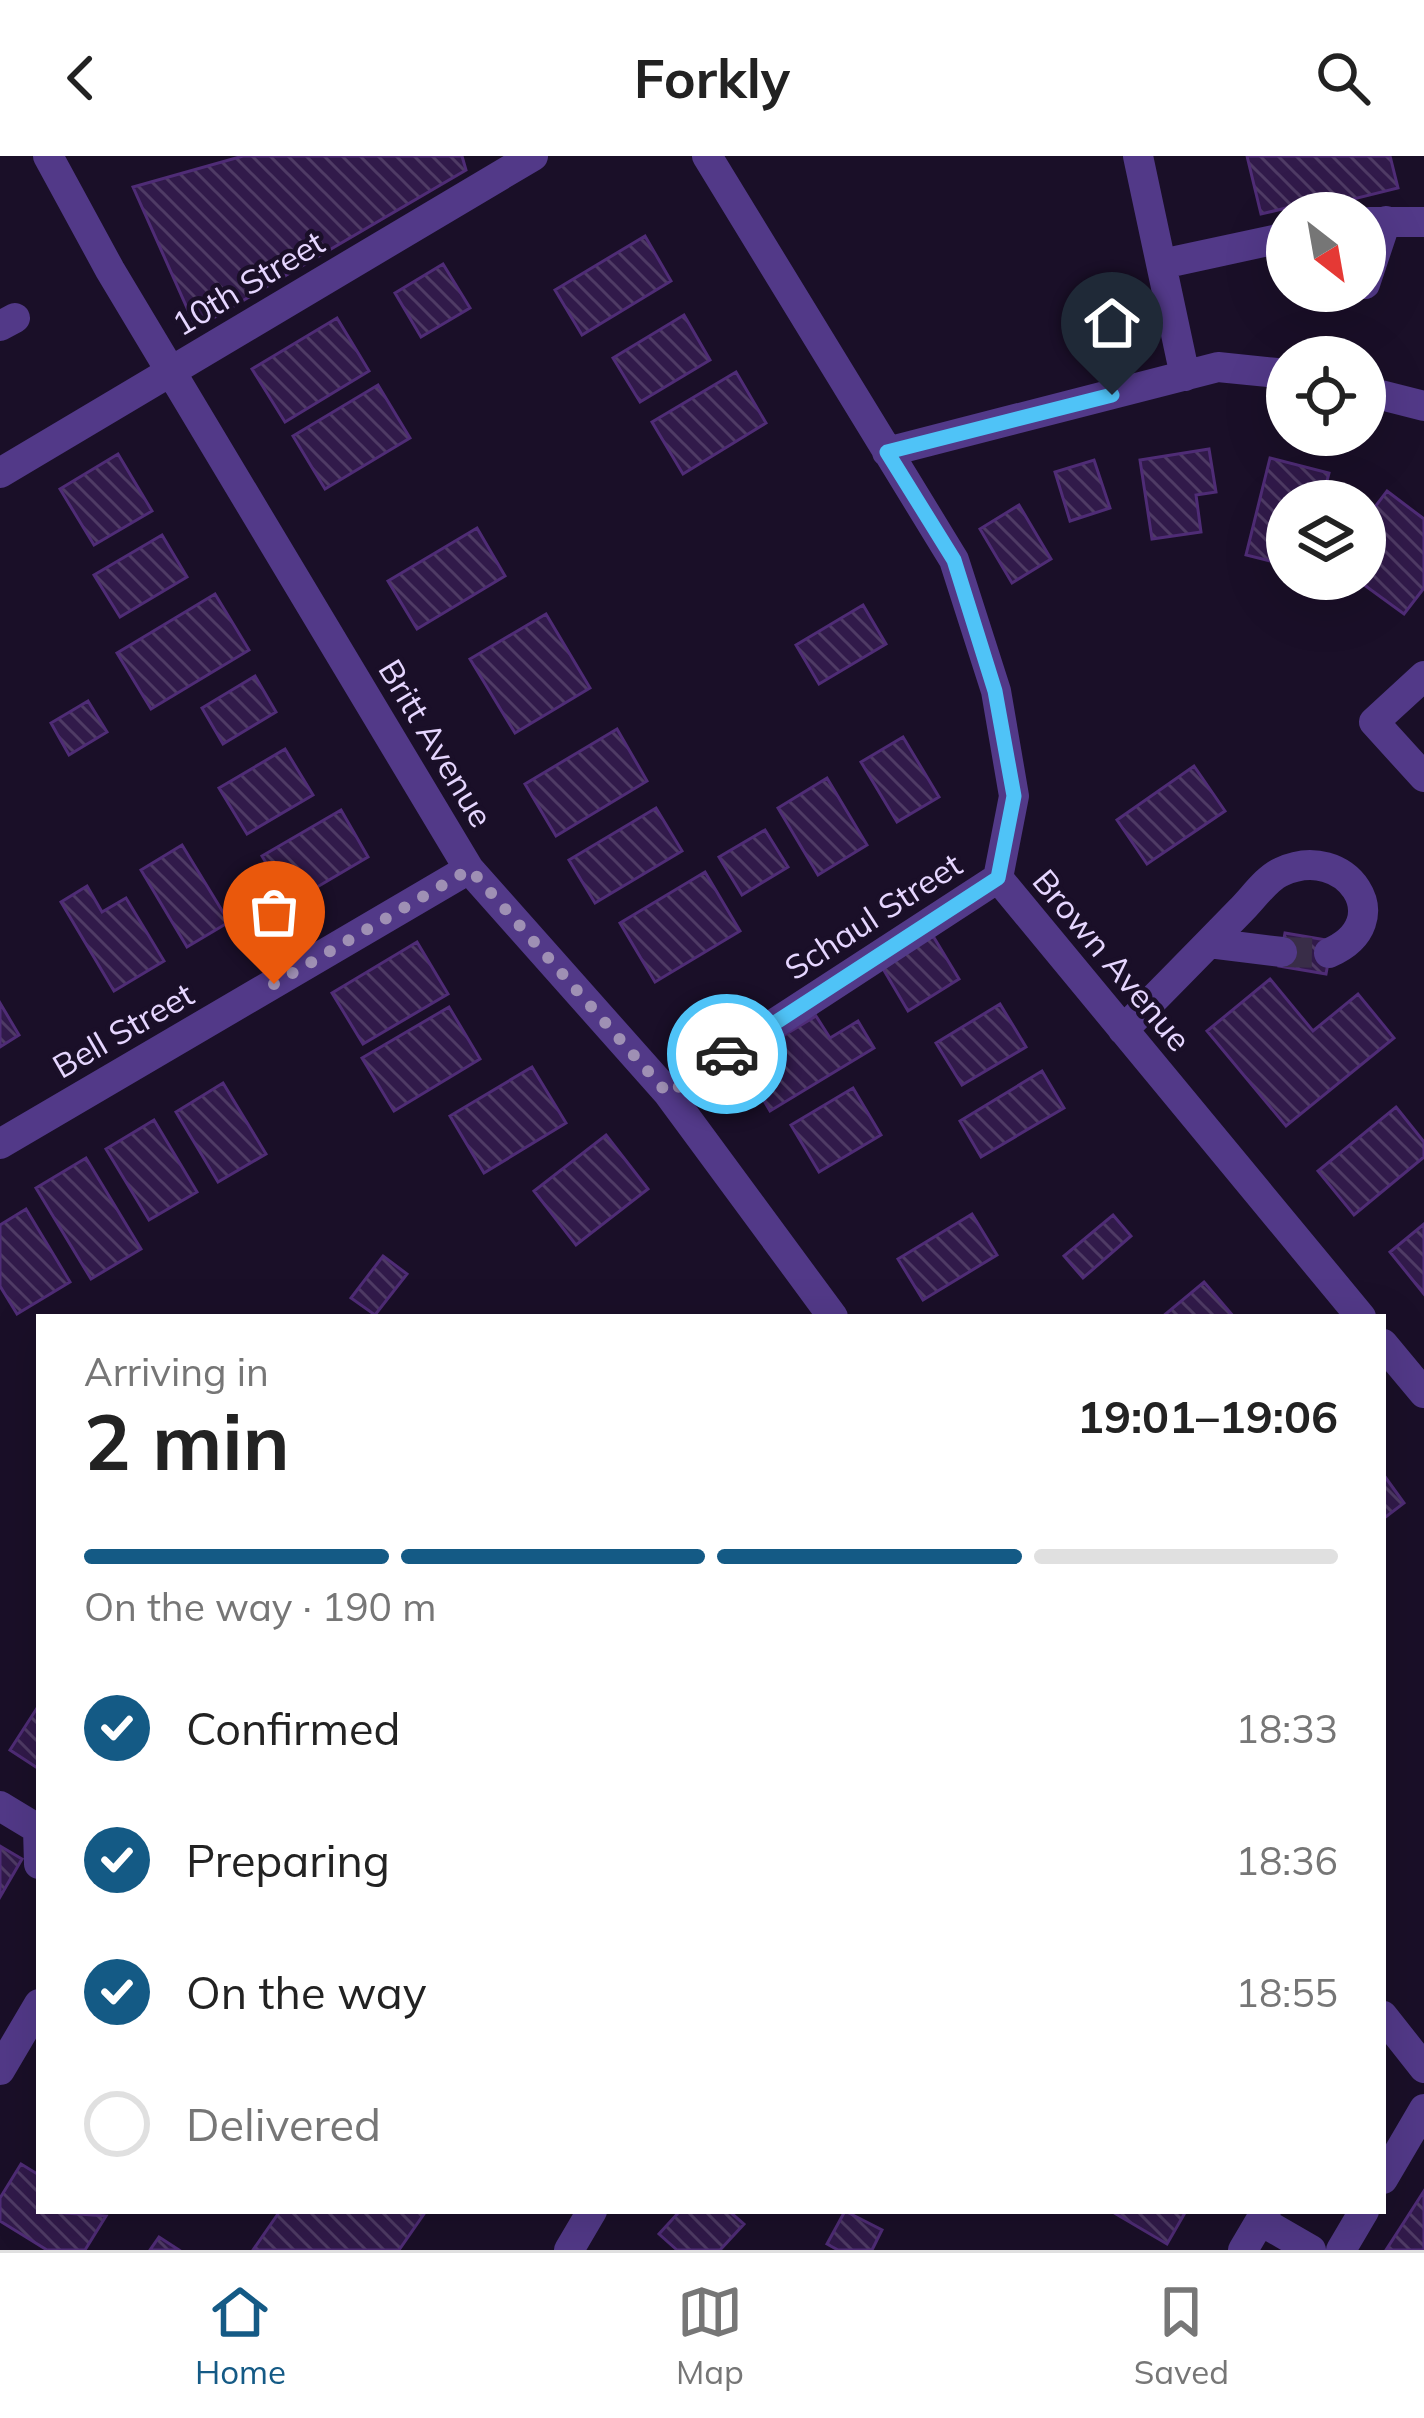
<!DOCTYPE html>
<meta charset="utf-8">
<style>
body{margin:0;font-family:Mulish,sans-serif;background:#f2f2f2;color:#222;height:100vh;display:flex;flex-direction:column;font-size:45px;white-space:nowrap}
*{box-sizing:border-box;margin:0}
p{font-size:39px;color:#767676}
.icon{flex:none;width:66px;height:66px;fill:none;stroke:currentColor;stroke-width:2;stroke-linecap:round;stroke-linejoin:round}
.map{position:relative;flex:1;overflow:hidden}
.side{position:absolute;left:36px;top:1158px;width:1350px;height:900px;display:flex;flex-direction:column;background:#fff;border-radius:0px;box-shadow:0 12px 48px #0002}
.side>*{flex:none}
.needle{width:78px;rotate:149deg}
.controls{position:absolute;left:1266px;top:36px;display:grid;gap:24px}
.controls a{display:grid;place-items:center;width:120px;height:120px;border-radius:50%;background:#fff;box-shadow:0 12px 48px #0002;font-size:60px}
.pin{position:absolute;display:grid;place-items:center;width:102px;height:102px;color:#fff;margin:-123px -51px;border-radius:50% 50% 50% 0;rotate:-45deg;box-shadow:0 0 12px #0007}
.pin .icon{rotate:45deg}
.courier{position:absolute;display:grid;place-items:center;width:120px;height:120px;margin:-60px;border:9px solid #4fc3f7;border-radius:50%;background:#fff;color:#222;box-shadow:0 3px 15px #0007}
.head em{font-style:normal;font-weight:700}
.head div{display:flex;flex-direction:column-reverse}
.head{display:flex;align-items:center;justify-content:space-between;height:204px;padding:0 48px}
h1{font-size:78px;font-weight:700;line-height:90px}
.bar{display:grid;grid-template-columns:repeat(4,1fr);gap:18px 12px;align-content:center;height:144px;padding:0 48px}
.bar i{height:15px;border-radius:9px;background:#e0e0e0}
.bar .current{background:#145a85}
.bar p{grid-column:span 4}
ol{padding:0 48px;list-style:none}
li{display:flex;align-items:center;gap:36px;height:132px}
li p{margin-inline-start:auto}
li .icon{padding:12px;border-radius:50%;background:#145a85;color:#fff;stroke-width:4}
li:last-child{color:#767676}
li i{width:66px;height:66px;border:6px solid #e0e0e0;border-radius:50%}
header{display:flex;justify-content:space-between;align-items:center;height:156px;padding:0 48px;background:#fff;font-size:54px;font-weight:700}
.menu{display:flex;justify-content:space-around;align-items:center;height:168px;border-top:3px solid #e0e0e0;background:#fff;font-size:33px;color:#767676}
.menu a{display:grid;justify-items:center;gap:6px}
.menu .current{color:#145a85}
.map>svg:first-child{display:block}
.building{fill:url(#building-back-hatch);stroke:#4f2c76;stroke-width:3}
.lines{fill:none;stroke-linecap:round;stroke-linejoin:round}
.minor-tunnel{stroke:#392d48;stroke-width:30;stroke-dasharray:30 15;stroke-linecap:butt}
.minor{stroke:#523988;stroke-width:30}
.done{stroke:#9f90b4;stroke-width:12;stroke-dasharray:0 21.6}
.route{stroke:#4fc3f7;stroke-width:15}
.labels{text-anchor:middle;stroke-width:9;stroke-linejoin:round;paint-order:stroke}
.street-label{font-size:33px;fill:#e6d6ff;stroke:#1a0f28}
</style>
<header><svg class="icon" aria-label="back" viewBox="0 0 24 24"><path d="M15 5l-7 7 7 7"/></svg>Forkly<svg class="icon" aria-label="search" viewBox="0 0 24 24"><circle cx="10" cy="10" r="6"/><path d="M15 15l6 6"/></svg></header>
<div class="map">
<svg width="1424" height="2094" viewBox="0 0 1424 2094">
<defs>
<pattern id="building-back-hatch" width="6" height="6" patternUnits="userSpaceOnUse" patternTransform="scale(3)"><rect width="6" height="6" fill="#311a4a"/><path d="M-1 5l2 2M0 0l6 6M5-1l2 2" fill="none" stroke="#4f3b65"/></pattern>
</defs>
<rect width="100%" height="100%" fill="#1a0f28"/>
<path class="building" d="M243,0H462L466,14L196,172L133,31Z
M1247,0H1390L1398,32L1349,44L1352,57H1305L1303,48L1261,58Z
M645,80L671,125L582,179L555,134Z
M443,108L470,152L421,181L395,137Z
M684,159L710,204L640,246L613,202Z
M337,162L369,215L285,266L252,213Z
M736,216L766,267L683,318L652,266Z
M378,229L410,282L325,333L293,280Z
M1209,293L1216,336L1196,339L1201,376L1152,383L1140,304Z
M118,298L152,355L94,389L60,333Z
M1270,302L1329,317L1322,345H1287V409L1246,399Z
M1094,304L1110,352L1070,365L1055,316Z
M1387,335L1424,363V432L1404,458L1356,423H1365V364Z
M1019,349L1051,403L1012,427L980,373Z
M477,372L505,420L417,473L388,425Z
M162,379L187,421L120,461L94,419Z
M215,438L249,494L151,553L117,497Z
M863,449L886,488L819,528L796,489Z
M546,458L590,532L515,577L470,503Z
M255,520L276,556L223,588L202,552Z
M88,545L107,576L69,599L51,567Z
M617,573L647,625L556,680L525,628Z
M903,581L939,641L897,666L861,606Z
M285,593L313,639L247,678L219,632Z
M1194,610L1225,655L1147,708L1117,664Z
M827,622L867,689L818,719L778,652Z
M656,652L682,695L595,747L569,704Z
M341,654L368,701L290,747L262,700Z
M765,674L788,711L742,739L719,701Z
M182,689L229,766L187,791L141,714Z
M705,716L740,775L655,826L620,767Z
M87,730L102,756L126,742L164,805L114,835L61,746Z
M1285,777L1332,785L1326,818L1279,810Z
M933,780L959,823L908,855L882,811Z
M417,786L448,838L363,888L332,837Z
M1270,823L1313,875L1358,838L1394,882L1286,970L1207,875Z
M0,847L19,879L0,891Z
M1000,848L1026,891L962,929L936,887Z
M449,851L480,903L394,955L362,902Z
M816,860L830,882L858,865L874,892L770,955L741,905Z
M532,911L566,967L484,1017L450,960Z
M1042,915L1064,952L981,1001L960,965Z
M223,927L266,998L218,1026L176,956Z
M853,932L881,979L819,1016L791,969Z
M1396,951L1424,986V1001L1354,1059L1318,1015Z
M154,964L197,1036L149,1064L106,993Z
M606,979L648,1033L576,1089L534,1035Z
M86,1002L141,1093L91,1123L36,1032Z
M26,1053L70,1126L17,1158L0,1130V1069Z
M972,1058L997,1099L923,1144L898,1103Z
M1113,1059L1131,1080L1083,1122L1064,1100Z
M1424,1068V1138L1390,1096Z
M383,1100L407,1118L375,1159L351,1142Z
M1204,1126L1234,1161H1162Z
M1383,1318L1404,1347L1383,1363Z
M39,1549V1613L10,1594Z
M0,1690L22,1703L0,1741Z
M21,2008L39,2019V2055L106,2060L85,2094H47L0,2065V2042Z
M1424,2035V2094H1386Z
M280,2055H426L399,2094H253Z
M680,2055H729L744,2068L720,2094H677L659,2078Z
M845,2055L882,2074L872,2094H838L827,2088Z
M1111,2055H1186L1167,2088Z
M159,2081L179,2094H150Z"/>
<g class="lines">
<path class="minor-tunnel" d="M1282,796L1329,797"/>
<path class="minor" d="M48,0L110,114L469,713L668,937L833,1161
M707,0L954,404L996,535L1014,640L998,722L1361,1161
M1138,0L1185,220
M1370,66H1424
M1162,108L1287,81
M1365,128L1386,65
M0,170L15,162
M1365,235L1424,250
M887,296L1218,211L1287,218
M0,317L533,0
M1424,520L1374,566L1424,621
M1209,787L1282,796
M1123,874C1163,834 1202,794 1241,754C1253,742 1267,722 1281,716C1346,685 1401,766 1329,797
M668,937L998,722
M0,988L469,713
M1383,1188L1424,1237
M0,1650L38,1673L39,1708
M1383,1860L1424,1912
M0,1914L39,1848
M1383,2023L1424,1953
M1261,2065L1311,2094
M569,2094L592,2055
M1243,2094L1266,2055
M1341,2094L1364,2055"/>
</g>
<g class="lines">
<path class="done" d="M274,828L470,713L668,938L727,898"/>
<path class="route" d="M727,898L998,722L1014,640L995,535L954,404L887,296L1112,239"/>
</g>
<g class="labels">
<g class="street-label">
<text transform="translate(248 127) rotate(-31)" y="12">10th Street</text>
<text transform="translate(436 587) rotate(59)" y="12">Britt Avenue</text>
<text transform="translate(873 760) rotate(-33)" y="12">Schaul Street</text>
<text transform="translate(1112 804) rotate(50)" y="12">Brown Avenue</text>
<text transform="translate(123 874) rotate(-30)" y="12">Bell Street</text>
</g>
</g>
</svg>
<div class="controls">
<a><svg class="needle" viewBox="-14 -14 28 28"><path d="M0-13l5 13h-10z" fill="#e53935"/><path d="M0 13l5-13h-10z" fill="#767676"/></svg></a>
<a><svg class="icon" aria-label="locate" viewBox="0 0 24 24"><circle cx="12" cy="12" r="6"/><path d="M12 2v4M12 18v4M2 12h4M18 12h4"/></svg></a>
<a><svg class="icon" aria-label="layers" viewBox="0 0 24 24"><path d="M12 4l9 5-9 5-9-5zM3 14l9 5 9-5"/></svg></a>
</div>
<div class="pin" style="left:274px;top:828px;background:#ea580c"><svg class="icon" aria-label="bag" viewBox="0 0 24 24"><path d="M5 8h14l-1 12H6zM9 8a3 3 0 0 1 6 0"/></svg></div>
<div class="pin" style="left:1112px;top:239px;background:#1f2937"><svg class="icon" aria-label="home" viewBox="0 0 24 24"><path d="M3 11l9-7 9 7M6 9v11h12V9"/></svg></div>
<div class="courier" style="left:727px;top:898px"><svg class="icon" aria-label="car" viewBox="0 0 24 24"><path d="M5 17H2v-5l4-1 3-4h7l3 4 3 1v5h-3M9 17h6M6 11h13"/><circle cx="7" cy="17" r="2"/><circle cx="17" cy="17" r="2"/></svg></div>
<section class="side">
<div class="head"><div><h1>2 min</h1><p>Arriving in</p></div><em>19:01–19:06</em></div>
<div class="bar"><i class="current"></i><i class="current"></i><i class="current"></i><i></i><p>On the way · 190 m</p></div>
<ol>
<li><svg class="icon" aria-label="check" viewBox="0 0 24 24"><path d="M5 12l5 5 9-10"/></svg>Confirmed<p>18:33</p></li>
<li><svg class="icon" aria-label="check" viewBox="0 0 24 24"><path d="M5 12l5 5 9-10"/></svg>Preparing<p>18:36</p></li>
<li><svg class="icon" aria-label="check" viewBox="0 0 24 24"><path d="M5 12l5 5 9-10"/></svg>On the way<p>18:55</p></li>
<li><i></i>Delivered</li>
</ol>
</section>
</div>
<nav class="menu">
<a class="current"><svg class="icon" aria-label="home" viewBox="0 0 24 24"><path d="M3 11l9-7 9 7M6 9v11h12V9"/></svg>Home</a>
<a><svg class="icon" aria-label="map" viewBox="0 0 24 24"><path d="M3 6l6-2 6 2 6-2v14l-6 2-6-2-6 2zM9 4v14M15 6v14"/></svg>Map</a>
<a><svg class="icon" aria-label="saved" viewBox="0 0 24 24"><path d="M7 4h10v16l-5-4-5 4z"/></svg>Saved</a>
</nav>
